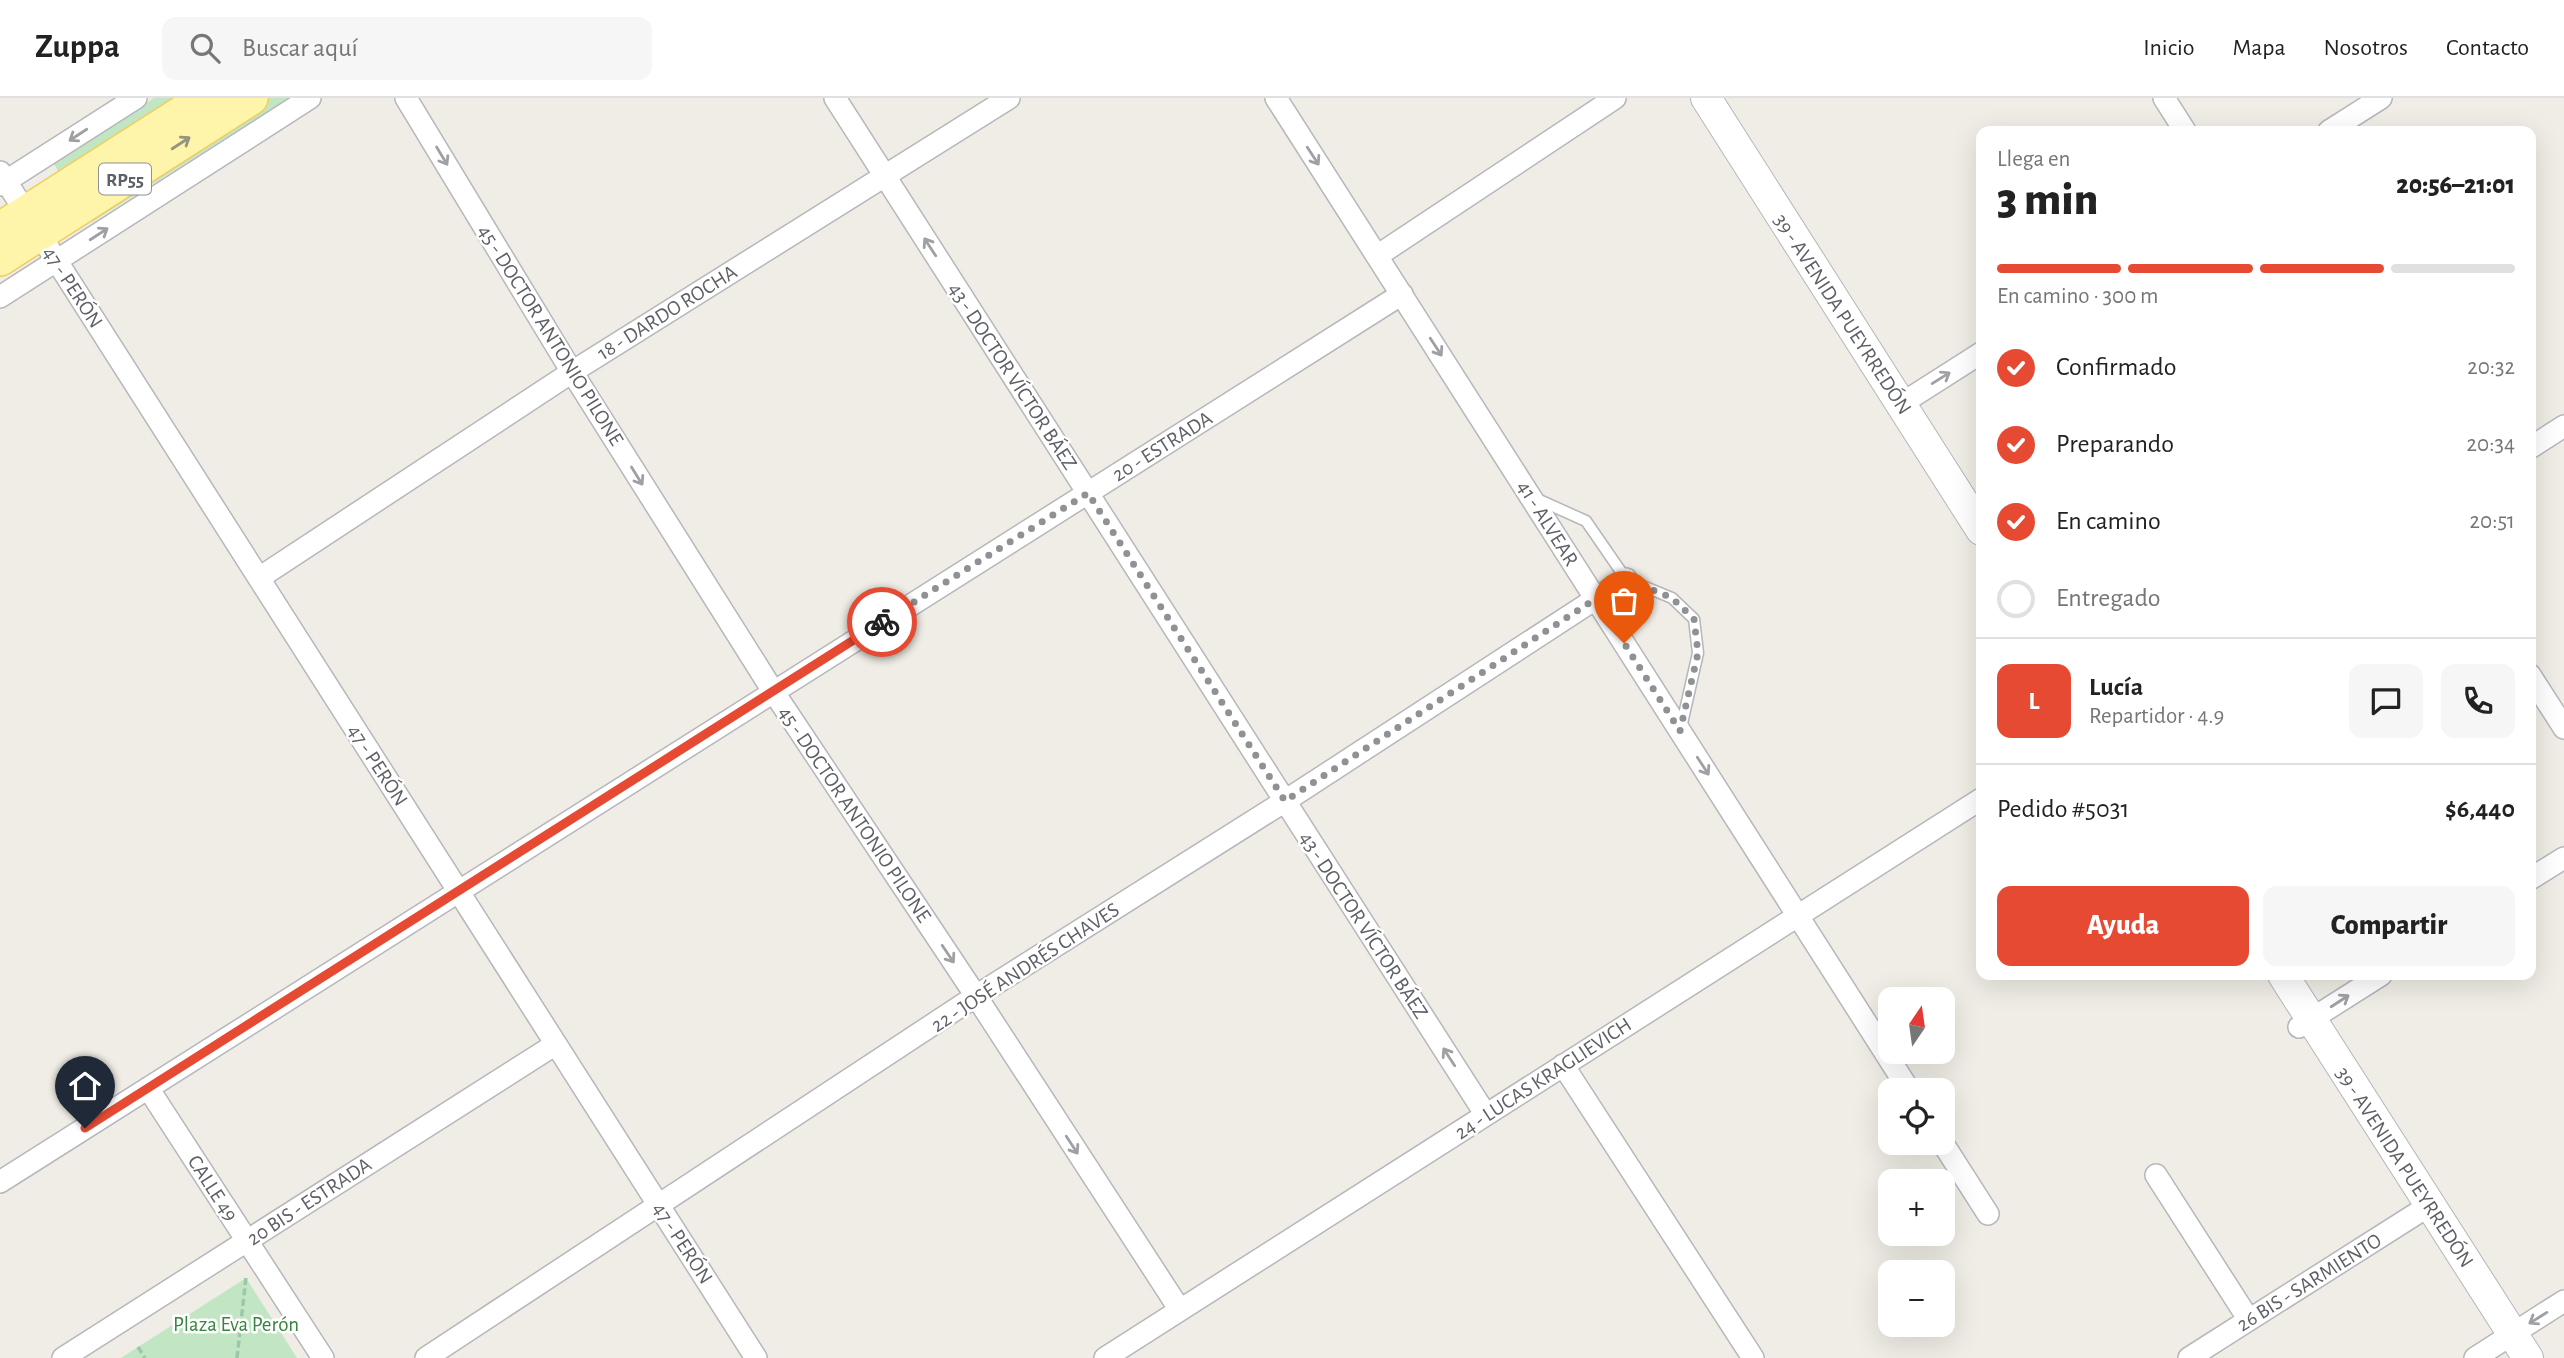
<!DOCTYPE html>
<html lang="es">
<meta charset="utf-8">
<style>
body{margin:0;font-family:"Alegreya Sans",sans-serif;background:#f6f6f6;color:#222;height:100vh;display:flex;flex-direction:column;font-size:26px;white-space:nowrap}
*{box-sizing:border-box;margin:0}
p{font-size:23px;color:#767676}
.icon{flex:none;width:38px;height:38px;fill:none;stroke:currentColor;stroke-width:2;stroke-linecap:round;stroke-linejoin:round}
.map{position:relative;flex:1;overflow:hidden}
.details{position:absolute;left:1976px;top:28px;width:560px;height:854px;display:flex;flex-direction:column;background:#fff;border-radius:14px;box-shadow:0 7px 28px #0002}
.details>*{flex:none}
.needle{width:46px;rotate:13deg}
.fabs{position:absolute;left:1878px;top:889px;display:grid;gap:14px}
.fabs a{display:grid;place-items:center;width:77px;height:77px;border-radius:14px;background:#fff;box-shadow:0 7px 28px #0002;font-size:35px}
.pin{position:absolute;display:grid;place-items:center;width:60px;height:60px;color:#fff;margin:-72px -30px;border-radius:50% 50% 50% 0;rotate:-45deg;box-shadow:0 0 7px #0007}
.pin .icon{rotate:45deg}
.courier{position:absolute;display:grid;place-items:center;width:70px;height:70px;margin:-35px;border:5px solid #e74a33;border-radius:50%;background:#fff;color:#222;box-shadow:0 2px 9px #0007}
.headline em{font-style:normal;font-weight:800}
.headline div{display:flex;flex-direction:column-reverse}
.headline{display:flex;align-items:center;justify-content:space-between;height:119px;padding:0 21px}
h1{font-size:46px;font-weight:800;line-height:52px}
.bar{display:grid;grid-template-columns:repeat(4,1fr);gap:10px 7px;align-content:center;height:84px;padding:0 21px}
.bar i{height:9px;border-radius:5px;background:#e0e0e0}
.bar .on{background:#e74a33}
.bar p{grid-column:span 4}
.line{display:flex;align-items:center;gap:18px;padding:0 21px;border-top:2px solid #e0e0e0}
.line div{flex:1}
.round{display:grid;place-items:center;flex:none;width:74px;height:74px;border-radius:14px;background:#f6f6f6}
ol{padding:0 21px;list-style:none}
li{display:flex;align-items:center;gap:21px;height:77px}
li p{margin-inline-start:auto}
li .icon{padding:7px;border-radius:50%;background:#e74a33;color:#fff;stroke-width:4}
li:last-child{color:#767676}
li i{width:38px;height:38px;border:4px solid #e0e0e0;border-radius:50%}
.cta{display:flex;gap:14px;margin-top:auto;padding:14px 21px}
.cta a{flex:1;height:80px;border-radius:14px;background:#e74a33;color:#fff;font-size:28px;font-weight:800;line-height:80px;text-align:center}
.cta a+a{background:#f6f6f6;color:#222}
header{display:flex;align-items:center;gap:42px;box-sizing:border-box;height:98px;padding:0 35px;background:#fff;border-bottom:2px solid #e0e0e0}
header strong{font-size:33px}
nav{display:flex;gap:38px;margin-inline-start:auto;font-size:24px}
.search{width:490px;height:63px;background:#f6f6f6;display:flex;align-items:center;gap:18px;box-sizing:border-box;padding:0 24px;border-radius:14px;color:#767676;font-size:26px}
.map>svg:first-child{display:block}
.green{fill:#c2e6c4}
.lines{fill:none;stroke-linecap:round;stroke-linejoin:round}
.lane-casing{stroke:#b6b7bc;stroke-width:13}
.street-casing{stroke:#b6b7bc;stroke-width:24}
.secondary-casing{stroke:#b4b7bc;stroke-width:32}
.primary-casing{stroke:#f0ce5e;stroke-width:36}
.path{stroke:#9bc7aa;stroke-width:3.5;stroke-dasharray:7 3.5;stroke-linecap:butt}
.lane{stroke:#fff;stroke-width:10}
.street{stroke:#fff;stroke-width:21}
.secondary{stroke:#fff;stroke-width:30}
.primary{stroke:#fef5ab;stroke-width:33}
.oneway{stroke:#9ea0a3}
.oneway2{stroke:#95947e}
.done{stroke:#909192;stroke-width:7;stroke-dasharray:0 12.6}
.route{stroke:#e74a33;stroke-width:9}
.labels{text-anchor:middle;stroke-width:5;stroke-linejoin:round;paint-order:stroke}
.shield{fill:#fff;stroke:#8e9093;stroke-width:2}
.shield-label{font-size:19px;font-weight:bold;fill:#5d6065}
.street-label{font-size:21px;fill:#5d6065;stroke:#fff}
.park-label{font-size:21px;fill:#36843e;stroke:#fff}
</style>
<header>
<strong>Zuppa</strong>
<div class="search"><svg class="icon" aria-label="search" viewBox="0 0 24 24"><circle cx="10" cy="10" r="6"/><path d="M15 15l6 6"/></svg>Buscar aquí</div>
<nav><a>Inicio</a><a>Mapa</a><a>Nosotros</a><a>Contacto</a></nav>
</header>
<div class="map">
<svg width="2564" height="1260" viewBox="0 0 2564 1260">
<rect width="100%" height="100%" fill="#efede5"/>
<path class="green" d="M154,0H174L58,73L53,64Z
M270,0H289L92,124L86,115Z
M246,1180L297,1260H121L138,1249Z"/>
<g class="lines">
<g class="lane-casing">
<path id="lane" d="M1537,401L1586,423L1626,481L1672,500L1694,521L1698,555L1681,630"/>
</g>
<g class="street-casing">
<path id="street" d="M406,0L572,274L773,593L976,898L1180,1212
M835,0L1486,1017
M1276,0L1909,992
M2164,0L2185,33
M2329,33L2381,0
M0,74L756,1260
M0,87L136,0
M1377,158L1615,0
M0,199L310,0
M1901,306L1981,255
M2530,350L2564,328
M259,480L572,274L1009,0
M2530,577L2564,630
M2530,781L2564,760
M2299,929L2381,877
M1563,967L1753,1260
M148,990L323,1260
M1942,1044L1988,1116
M2156,1077L2249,1222
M0,1084L1402,196
M63,1260L556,946
M426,1260L976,898L1285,703L1626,481
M1105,1260L1981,701
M2189,1260L2430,1107
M2475,1260L2564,1203"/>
</g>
<g class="secondary-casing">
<path id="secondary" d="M1706,0L1981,432
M2283,877L2528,1260"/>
</g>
<g class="primary-casing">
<path id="primary" d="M0,131L205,0
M0,161L251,0"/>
</g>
<path class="path" d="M138,1249L145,1260
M237,1260L246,1179"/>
<use href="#lane" class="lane"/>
<use href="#street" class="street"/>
<use href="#secondary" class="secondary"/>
<use href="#primary" class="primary"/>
</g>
<defs><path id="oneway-shaft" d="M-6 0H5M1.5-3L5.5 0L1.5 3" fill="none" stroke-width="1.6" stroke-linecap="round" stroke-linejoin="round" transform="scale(1.75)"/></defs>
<g class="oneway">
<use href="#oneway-shaft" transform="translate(78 37) rotate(147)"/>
<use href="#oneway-shaft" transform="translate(442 58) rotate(59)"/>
<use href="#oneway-shaft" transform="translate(1313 58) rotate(57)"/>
<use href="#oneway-shaft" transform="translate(99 136) rotate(-33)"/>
<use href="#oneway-shaft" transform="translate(930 149) rotate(-123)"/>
<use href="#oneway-shaft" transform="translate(1436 249) rotate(57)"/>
<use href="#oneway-shaft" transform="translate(1941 280) rotate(-32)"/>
<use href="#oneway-shaft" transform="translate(637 378) rotate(58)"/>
<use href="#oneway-shaft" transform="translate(1703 668) rotate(57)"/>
<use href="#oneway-shaft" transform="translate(948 856) rotate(56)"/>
<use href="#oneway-shaft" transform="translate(2340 903) rotate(-33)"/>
<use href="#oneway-shaft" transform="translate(1449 959) rotate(-123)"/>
<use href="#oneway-shaft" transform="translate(1072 1047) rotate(57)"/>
<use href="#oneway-shaft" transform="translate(2538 1220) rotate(148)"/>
</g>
<use class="oneway2" href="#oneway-shaft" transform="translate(181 45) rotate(-33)"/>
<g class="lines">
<path class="done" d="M882,524L1088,395L1285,703L1626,481L1672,500L1694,521L1698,555L1680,633L1624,545"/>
<path class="route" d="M85,1030L882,524"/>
</g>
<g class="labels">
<rect class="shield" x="99" y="65.5" width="52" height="31" rx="5"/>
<g class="shield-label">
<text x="125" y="88">RP55</text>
</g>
<g class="street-label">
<text transform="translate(73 189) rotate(57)" y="7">47 - PERÓN</text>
<text transform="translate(667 214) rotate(-32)" y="7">18 - DARDO ROCHA</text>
<text transform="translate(1843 216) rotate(57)" y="7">39 - AVENIDA PUEYRREDÓN</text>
<text transform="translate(551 237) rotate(58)" y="7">45 - DOCTOR ANTONIO PILONE</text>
<text transform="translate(1013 278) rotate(57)" y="7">43 - DOCTOR VÍCTOR BÁEZ</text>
<text transform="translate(1162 348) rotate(-32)" y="7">20 - ESTRADA</text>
<text transform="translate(1548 425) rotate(58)" y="7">41 - ALVEAR</text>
<text transform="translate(378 667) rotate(57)" y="7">47 - PERÓN</text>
<text transform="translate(855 716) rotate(56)" y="7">45 - DOCTOR ANTONIO PILONE</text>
<text transform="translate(1364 827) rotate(57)" y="7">43 - DOCTOR VÍCTOR BÁEZ</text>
<text transform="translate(1025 869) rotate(-33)" y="7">22 - JOSÉ ANDRÉS CHAVES</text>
<text transform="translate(1543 980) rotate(-33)" y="7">24 - LUCAS KRAGLIEVICH</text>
<text transform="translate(2405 1069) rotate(57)" y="7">39 - AVENIDA PUEYRREDÓN</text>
<text transform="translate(213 1090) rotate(57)" y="7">CALLE 49</text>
<text transform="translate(309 1103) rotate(-33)" y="7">20 BIS - ESTRADA</text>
<text transform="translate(683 1145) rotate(57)" y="7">47 - PERÓN</text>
<text transform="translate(2309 1184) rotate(-32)" y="7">26 BIS - SARMIENTO</text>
</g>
<g class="park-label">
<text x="236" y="1233">Plaza Eva Perón</text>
</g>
</g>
</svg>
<div class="fabs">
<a><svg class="needle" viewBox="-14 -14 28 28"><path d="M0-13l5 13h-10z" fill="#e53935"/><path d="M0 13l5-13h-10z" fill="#767676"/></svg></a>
<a><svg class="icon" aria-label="locate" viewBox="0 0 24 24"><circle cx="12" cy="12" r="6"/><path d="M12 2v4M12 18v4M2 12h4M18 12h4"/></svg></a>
<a>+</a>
<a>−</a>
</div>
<div class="pin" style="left:1624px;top:545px;background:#ea580c"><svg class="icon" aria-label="bag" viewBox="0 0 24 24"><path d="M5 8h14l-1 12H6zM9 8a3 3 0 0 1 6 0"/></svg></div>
<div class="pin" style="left:85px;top:1030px;background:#1f2937"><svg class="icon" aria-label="home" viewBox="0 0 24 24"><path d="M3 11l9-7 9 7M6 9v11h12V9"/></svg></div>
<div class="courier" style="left:882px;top:524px"><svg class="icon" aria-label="bike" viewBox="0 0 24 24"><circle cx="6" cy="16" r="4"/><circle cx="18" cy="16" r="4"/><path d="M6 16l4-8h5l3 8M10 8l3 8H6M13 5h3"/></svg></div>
<section class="details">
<div class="headline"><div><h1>3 min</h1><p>Llega en</p></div><em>20:56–21:01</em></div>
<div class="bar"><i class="on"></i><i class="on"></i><i class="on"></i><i></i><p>En camino · 300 m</p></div>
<ol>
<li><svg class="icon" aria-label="check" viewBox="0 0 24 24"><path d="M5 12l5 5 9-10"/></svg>Confirmado<p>20:32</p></li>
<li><svg class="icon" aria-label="check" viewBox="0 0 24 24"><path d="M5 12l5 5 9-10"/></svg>Preparando<p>20:34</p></li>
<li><svg class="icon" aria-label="check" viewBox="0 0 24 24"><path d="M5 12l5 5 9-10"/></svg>En camino<p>20:51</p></li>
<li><i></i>Entregado</li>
</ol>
<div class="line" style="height:126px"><b class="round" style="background:#e74a33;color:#fff">L</b><div><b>Lucía</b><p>Repartidor · 4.9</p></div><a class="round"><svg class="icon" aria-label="chat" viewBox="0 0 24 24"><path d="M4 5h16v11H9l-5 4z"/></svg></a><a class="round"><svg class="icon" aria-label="phone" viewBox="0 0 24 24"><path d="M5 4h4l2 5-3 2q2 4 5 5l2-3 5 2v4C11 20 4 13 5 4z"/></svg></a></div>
<div class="line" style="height:91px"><div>Pedido #5031</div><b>$6,440</b></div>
<div class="cta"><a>Ayuda</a><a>Compartir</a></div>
</section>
</div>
